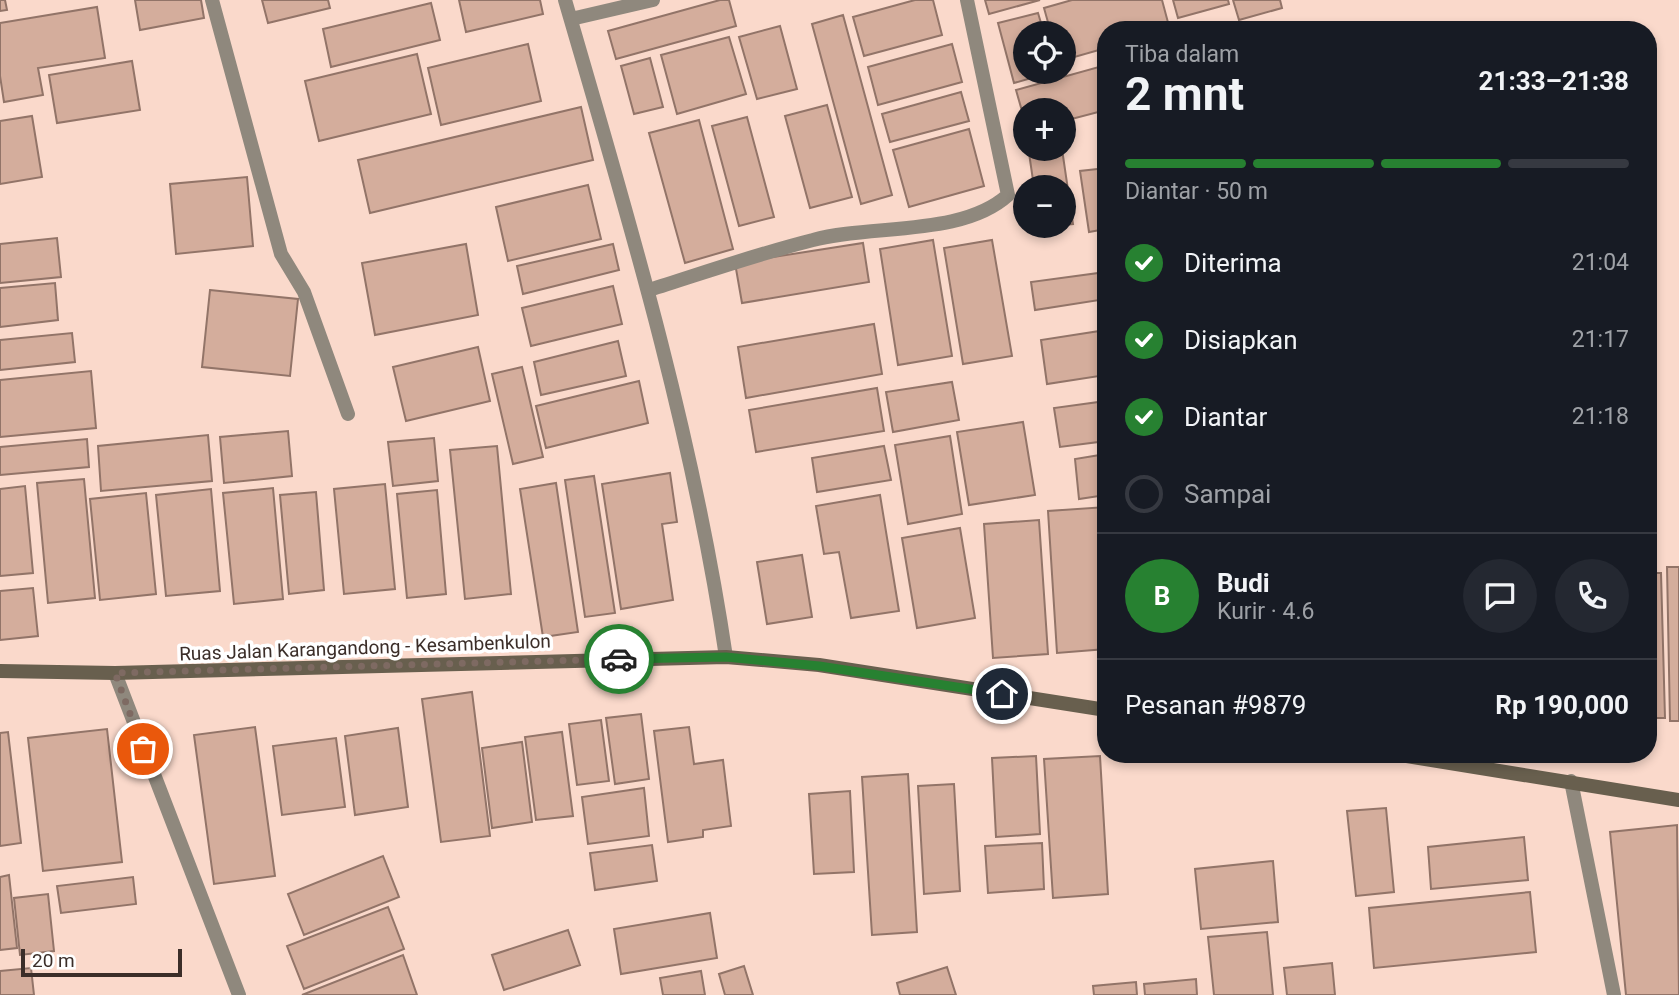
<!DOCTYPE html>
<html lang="id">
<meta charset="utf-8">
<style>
body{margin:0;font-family:Roboto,sans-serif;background:#242831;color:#f1f3f6;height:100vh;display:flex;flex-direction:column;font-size:26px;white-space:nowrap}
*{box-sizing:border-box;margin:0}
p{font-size:23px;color:#9ea1a6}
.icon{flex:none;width:38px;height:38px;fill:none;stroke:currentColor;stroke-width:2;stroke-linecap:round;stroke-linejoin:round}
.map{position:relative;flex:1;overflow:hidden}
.details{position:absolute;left:1097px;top:21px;width:560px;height:742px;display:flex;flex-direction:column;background:#171b24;border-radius:28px;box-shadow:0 4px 10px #0003}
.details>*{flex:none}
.fabs{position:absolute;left:1013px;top:21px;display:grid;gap:14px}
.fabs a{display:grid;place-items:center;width:63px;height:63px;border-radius:50%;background:#171b24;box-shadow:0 4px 10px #0003;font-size:35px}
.scale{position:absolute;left:21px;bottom:18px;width:161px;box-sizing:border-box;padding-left:7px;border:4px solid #3b2e29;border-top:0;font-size:19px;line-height:24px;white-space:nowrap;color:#3b2e29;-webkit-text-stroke:5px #fff;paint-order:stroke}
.pin{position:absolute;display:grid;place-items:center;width:60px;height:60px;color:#fff;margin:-30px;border:4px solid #fff;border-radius:50%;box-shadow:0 2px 7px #0007}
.courier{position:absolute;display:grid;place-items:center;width:70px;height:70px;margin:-35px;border:5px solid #278131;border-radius:50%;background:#fff;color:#222;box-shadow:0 2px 9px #0007}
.headline em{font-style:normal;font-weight:700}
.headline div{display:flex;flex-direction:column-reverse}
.headline{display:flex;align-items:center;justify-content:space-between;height:119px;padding:0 28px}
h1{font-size:46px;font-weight:700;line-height:52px}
.bar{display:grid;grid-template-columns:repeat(4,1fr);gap:10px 7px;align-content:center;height:84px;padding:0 28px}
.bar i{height:9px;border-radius:5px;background:#363941}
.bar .current{background:#278131}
.bar p{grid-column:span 4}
.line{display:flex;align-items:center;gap:18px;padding:0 28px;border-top:2px solid #363941}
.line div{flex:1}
.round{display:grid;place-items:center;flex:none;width:74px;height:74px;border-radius:37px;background:#242831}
ol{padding:0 28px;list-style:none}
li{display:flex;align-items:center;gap:21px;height:77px}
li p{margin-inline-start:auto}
li .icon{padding:7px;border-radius:50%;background:#278131;color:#fff;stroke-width:4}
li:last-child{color:#9ea1a6}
li i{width:38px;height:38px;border:4px solid #363941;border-radius:50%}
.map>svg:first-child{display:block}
.building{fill:#d4ad9c;stroke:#927468;stroke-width:2}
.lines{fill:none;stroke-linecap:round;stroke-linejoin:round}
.street{stroke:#8f887d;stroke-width:14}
.secondary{stroke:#685f4e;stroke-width:14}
.done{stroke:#7e6a62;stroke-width:7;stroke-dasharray:0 12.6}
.route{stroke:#278131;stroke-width:9}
.labels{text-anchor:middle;stroke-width:7;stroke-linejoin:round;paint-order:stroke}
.street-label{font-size:19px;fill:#3b2e29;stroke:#fff}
</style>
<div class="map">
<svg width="1679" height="995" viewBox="0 0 1679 995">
<rect width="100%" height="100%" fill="#fad9cb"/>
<path class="building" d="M0,0H5L7,10L0,11Z
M135,0H201L204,18L140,30Z
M262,0H328L330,8L268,23Z
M459,0H540L543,14L466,32Z
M720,0H729L736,26L616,59L608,31Z
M915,0H933L942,35L864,56L853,17Z
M985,0H1040L989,14Z
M1072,0H1162L1170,30H1106V48L1064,60V33H1051L1044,8Z
M1173,0H1228L1229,4L1178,18Z
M1233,0H1280L1282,8L1239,20Z
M431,3L440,40L331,67L323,29Z
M97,7L105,58L38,68L43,95L4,102L0,76V23Z
M1038,13L1044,33H1026V72H1052L1014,83L998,23Z
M843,15L892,195L861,204L812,24Z
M780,26L797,89L757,99L739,37Z
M729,37L746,94L677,114L661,55Z
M528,44L541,101L441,125L428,68Z
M952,44L962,82L878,105L868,67Z
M417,54L431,114L319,141L305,81Z
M650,58L663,107L634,114L621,66Z
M132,61L140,110L57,123L49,75Z
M1106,65V110L1064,121V110H1026V125L1016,90Z
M961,92L969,121L890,142L882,114Z
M827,105L852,197L810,208L785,116Z
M581,107L593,160L370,213L358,160Z
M32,116L42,177L0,184V121Z
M747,117L774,217L739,226L712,126Z
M699,120L733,249L685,263L649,133Z
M969,129L984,186L909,207L893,150Z
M1062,149L1073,224L1064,225V187H1034L1029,153Z
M1106,168V229L1089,232L1080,171Z
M247,177L253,246L176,254L170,184Z
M588,185L601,239L508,261L496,207Z
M57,238L61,277L0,283V244Z
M933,240L952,356L898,365L880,249Z
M992,240L1012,356L963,364L944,248Z
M863,243L869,282L742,303L735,263Z
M466,244L478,315L375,335L362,263Z
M613,244L619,270L523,294L517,266Z
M1106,272V299L1035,310L1031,282Z
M55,283L58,320L0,327V288Z
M613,286L622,324L531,346L522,308Z
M210,290L298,299L290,376L202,367Z
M874,324L882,374L746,398L738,347Z
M1106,330V375L1047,384L1041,340Z
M72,333L75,362L0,370V340Z
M618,341L626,376L541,395L534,362Z
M478,347L490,401L406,421L393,367Z
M522,367L543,457L513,464L492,374Z
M91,371L96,428L0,437V380Z
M639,381L648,423L546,448L536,406Z
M952,382L959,420L893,432L886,392Z
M877,388L884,431L756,452L749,410Z
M1106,401V441L1060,447L1054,408Z
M1023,422L1035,495L969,505L957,432Z
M288,431L292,476L224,483L220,437Z
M208,435L212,481L101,491L98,446Z
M950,436L962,514L908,524L895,445Z
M434,438L438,481L393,486L388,442Z
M87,439L89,467L0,475V447Z
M497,446L511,594L465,599L450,450Z
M884,446L891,480L817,492L812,458Z
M1106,454V495L1079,499L1075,459Z
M670,473L677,522L662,524L673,600L621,609L602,484Z
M594,476L615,613L585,617L565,480Z
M84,479L95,598L48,603L37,483Z
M556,483L578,632L543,637L520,489Z
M385,484L395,589L344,594L334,489Z
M25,486L33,573L0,576V489Z
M273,488L283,599L234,604L223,493Z
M211,489L220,591L166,596L156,495Z
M437,490L446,594L407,598L397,494Z
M316,492L324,590L289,594L280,495Z
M146,493L156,594L100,600L90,499Z
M880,495L899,611L851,618L839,552L824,554L816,506Z
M1106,507V546H1101L1106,649L1057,653L1048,511Z
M1039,520L1048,654L993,658L984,524Z
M960,528L975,618L917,628L902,538Z
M802,555L812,617L767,624L757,562Z
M1667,567H1679V721H1670Z
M1648,573H1661L1665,718H1648Z
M33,588L38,636L0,640V591Z
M472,692L490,836L441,842L422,699Z
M641,714L649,779L615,784L606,718Z
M601,720L609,781L577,785L569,724Z
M255,727L275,876L214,884L194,735Z
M689,727L694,764L723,760L731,826L703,830V837L668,842L654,731Z
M398,728L408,807L355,815L345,736Z
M107,729L122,862L43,871L28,738Z
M8,732L21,843L0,846V733Z
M562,732L573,816L536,820L525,737Z
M336,738L345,807L282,815L273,746Z
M522,742L532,822L492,828L482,748Z
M1036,756L1040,834L996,837L992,758Z
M1100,756L1108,894L1053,898L1044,759Z
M908,774L917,932L872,935L862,777Z
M954,784L960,891L924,894L918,786Z
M644,788L649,836L588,844L582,797Z
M850,791L854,872L814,874L809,794Z
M1386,808L1394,892L1356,896L1347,811Z
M1677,825L1679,995H1626L1610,832Z
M1524,837L1528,880L1431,889L1428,847Z
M1042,843L1044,889L988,893L985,846Z
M652,845L657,881L595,890L590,853Z
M383,856L399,897L304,935L288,894Z
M1273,861L1278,922L1201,929L1195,869Z
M9,875L17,948L0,950V877Z
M133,877L136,904L61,913L57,886Z
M1530,892L1536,952L1374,968L1369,908Z
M48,894L54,951L20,955L14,898Z
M388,907L404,949L304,989L287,946Z
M710,913L717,958L621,974L614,929Z
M568,930L580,965L504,990L492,955Z
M1267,932L1273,995H1214L1208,937Z
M403,955L417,995H302Z
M1332,963L1335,995H1287L1284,968Z
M744,966L753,995H725L719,974Z
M947,967L956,995H900L897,983Z
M31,968L34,995H0V971Z
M701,971L705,995H663L660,978Z
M1196,979L1197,995H1145L1144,984Z
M1136,982L1137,995H1094L1093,986Z"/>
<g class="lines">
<path class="street" d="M212,0L281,254L304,292L348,414
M565,0C628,216 693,433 726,657
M571,19L653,0
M649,290C703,273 757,254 813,240C871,224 962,237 1008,195L967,0
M115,673L239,995
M1571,781L1614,995"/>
<path class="secondary" d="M0,671L115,673L726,657L819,665L1106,710
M1394,754L1679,800"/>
</g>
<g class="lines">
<path class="done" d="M143,749L115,673L619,659"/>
<path class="route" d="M619,659L726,657L819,666L1002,694"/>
</g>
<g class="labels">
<g class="street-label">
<text transform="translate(365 647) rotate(-2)" y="7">Ruas Jalan Karangandong - Kesambenkulon</text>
</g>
</g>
</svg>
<div class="fabs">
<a><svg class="icon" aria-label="locate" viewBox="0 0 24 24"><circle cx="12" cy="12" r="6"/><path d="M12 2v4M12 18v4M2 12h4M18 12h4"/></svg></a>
<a>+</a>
<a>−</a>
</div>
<div class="scale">20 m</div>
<div class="pin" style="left:143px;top:749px;background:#ea580c"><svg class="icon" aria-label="bag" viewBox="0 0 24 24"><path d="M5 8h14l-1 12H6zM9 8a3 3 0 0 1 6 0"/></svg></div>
<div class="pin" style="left:1002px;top:694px;background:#1f2937"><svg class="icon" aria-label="home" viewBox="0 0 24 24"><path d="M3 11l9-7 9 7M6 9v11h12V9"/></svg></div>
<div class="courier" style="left:619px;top:659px"><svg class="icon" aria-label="car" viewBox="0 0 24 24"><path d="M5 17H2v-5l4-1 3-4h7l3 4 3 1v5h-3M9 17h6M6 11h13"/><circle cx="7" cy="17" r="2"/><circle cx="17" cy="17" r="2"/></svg></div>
<section class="details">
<div class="headline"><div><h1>2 mnt</h1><p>Tiba dalam</p></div><em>21:33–21:38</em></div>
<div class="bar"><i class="current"></i><i class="current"></i><i class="current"></i><i></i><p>Diantar · 50 m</p></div>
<ol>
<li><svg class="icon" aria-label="check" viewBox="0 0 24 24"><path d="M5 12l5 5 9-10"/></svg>Diterima<p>21:04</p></li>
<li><svg class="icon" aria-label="check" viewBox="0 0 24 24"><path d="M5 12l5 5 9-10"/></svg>Disiapkan<p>21:17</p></li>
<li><svg class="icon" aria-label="check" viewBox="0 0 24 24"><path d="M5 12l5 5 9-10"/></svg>Diantar<p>21:18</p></li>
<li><i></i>Sampai</li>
</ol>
<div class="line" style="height:126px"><b class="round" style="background:#278131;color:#fff">B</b><div><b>Budi</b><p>Kurir · 4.6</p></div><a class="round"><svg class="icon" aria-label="chat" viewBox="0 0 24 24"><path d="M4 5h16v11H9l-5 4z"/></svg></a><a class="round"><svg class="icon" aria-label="phone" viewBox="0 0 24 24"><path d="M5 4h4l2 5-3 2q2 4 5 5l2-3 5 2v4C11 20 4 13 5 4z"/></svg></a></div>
<div class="line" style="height:91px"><div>Pesanan #9879</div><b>Rp 190,000</b></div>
</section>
</div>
